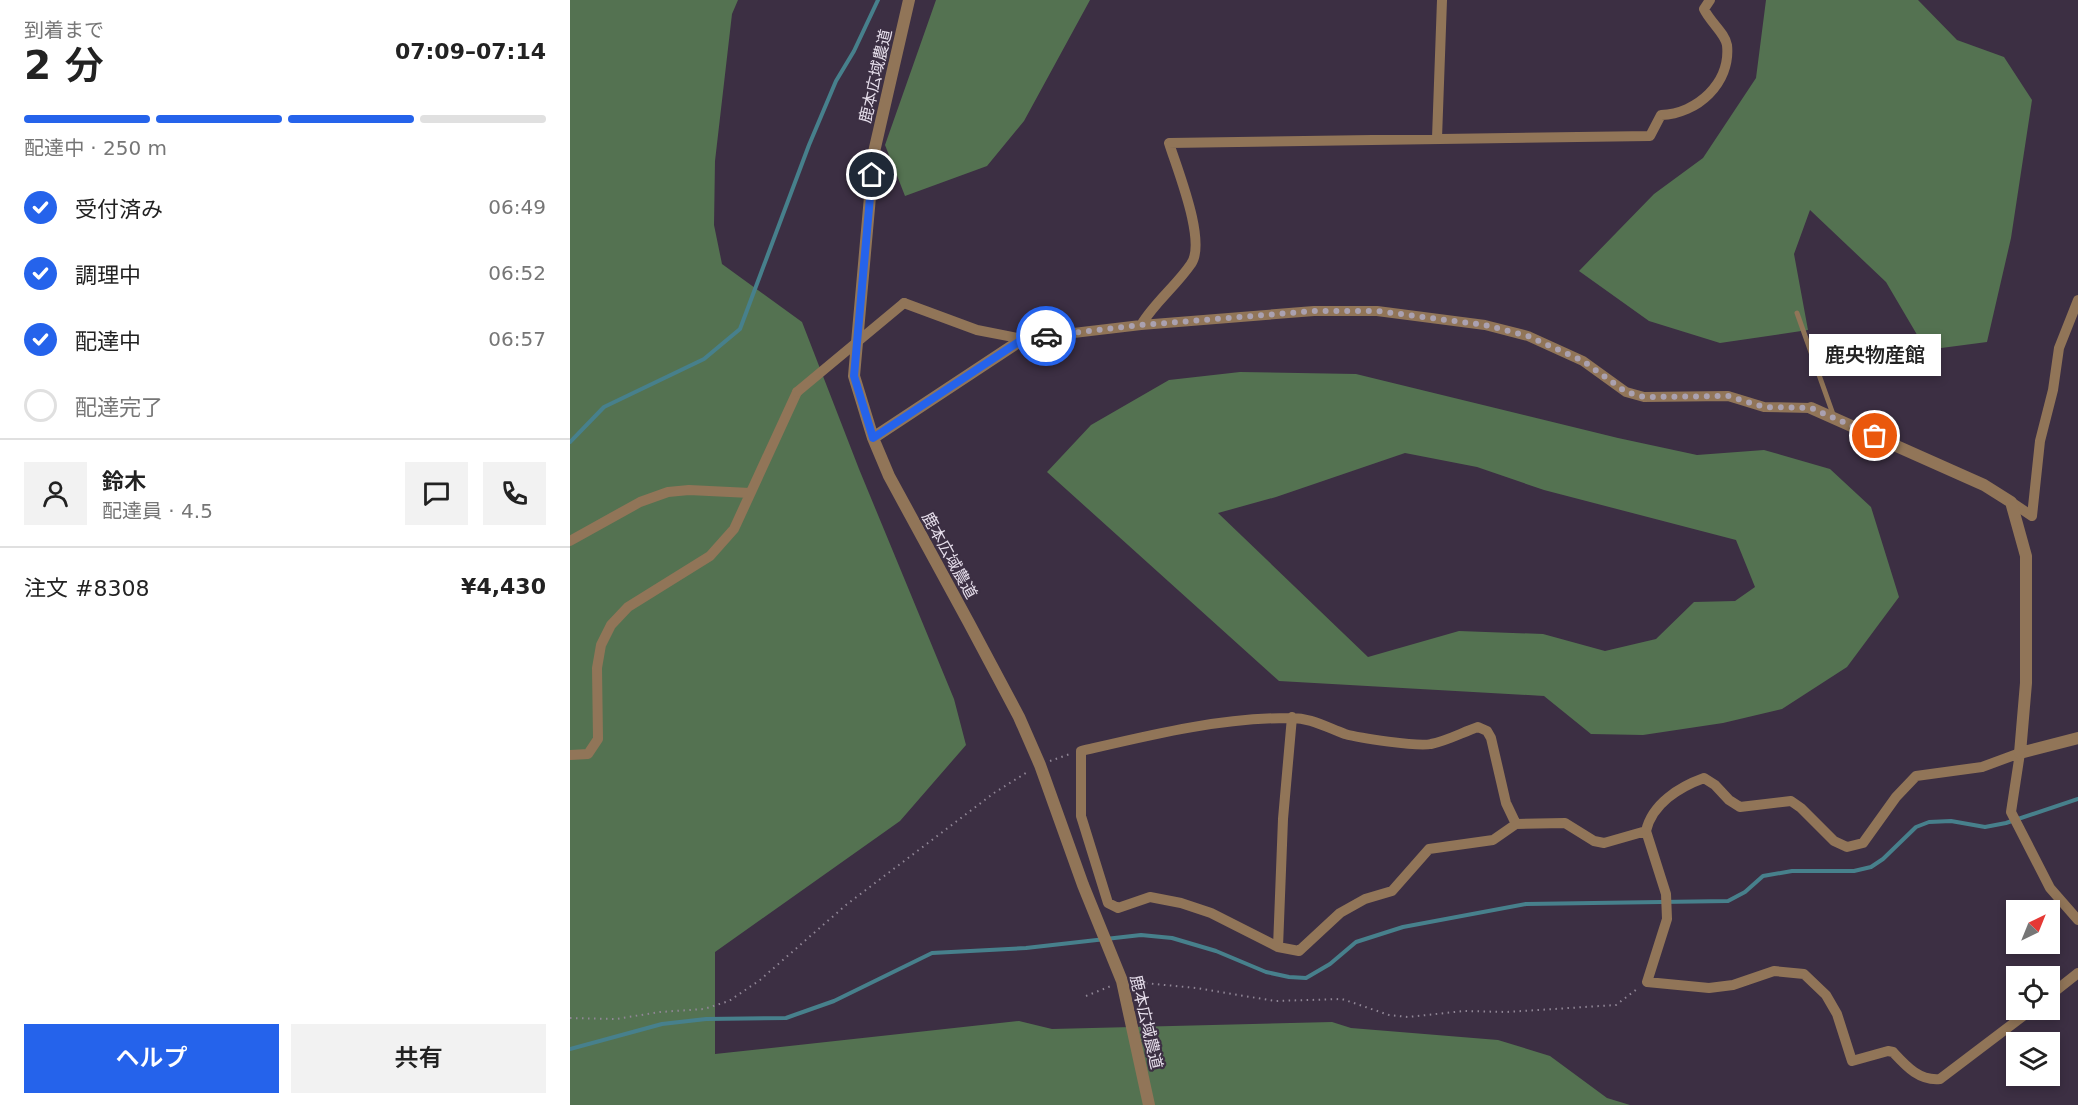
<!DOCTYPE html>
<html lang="ja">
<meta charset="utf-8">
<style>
body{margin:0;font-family:"DejaVu Sans","Noto Sans JP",sans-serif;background:#f2f2f2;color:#222;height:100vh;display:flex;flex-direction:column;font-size:22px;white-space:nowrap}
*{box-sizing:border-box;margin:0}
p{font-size:20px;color:#767676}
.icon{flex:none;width:33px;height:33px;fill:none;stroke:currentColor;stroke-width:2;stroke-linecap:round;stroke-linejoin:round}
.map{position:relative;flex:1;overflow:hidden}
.drawer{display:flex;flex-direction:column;background:#fff;width:570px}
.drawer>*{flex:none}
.needle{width:39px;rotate:43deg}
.tools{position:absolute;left:1436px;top:900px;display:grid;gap:12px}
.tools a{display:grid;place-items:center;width:54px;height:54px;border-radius:0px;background:#fff;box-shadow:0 3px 9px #0003;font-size:30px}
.pin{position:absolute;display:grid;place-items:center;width:51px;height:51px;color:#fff;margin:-26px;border:3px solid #fff;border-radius:50%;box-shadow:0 2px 6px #0007}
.courier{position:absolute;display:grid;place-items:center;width:60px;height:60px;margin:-30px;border:4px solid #2563eb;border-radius:50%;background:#fff;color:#222;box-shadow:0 2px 8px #0007}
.bubble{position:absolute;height:42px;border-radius:0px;background:#fff;box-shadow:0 3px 9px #0003;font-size:20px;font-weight:600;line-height:42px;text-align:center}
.summary em{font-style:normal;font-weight:600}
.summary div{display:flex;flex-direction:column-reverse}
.summary{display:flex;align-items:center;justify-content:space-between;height:102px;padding:0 24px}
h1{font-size:39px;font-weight:600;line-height:45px}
.bar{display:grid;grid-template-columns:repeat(4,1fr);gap:9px 6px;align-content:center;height:72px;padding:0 24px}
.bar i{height:8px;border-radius:4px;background:#e0e0e0}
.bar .on{background:#2563eb}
.bar p{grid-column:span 4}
.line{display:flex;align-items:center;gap:15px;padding:0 24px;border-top:2px solid #e0e0e0}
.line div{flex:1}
.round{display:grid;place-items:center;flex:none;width:63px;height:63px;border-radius:0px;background:#f2f2f2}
ol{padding:0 24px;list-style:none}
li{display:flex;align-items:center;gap:18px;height:66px}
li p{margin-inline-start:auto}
li .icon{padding:6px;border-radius:50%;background:#2563eb;color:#fff;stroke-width:4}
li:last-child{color:#767676}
li i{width:33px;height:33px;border:3px solid #e0e0e0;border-radius:50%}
.cta{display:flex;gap:12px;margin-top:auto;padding:12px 24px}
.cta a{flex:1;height:69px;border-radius:0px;background:#2563eb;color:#fff;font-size:24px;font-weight:600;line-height:69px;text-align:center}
.cta a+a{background:#f2f2f2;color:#222}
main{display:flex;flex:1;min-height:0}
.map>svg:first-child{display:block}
.forest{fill:#547251;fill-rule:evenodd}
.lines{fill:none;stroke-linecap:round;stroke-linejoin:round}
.stream{stroke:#47808c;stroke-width:4}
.path{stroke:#908696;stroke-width:2;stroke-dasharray:1.5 4.5;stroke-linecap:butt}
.service{stroke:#917558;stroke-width:5}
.minor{stroke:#917558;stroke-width:10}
.tertiary{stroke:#917558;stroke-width:12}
.minor-bridge{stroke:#917558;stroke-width:10}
.done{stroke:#aaa1b0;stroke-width:6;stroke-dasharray:0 10.8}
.route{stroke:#2563eb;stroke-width:8}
.labels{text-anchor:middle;stroke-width:4.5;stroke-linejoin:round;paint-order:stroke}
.street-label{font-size:16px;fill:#e6deeb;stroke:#3c2f43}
</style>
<main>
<section class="drawer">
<div class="summary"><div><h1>2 分</h1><p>到着まで</p></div><em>07:09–07:14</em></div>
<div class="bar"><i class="on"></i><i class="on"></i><i class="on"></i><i></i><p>配達中 · 250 m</p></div>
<ol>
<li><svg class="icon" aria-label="check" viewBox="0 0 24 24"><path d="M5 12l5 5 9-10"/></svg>受付済み<p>06:49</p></li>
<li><svg class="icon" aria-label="check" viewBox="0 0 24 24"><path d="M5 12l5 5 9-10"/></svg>調理中<p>06:52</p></li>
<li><svg class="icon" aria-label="check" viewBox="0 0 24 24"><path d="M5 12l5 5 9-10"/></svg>配達中<p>06:57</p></li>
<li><i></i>配達完了</li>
</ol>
<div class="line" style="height:108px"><a class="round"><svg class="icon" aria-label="person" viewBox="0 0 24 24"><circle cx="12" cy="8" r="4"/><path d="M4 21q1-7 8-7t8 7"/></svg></a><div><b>鈴木</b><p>配達員 · 4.5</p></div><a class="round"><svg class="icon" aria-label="chat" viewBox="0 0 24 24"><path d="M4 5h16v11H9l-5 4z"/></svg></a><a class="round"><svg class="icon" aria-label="phone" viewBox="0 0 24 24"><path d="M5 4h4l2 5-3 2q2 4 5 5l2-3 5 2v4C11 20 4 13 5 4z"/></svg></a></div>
<div class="line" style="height:78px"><div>注文 #8308</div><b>¥4,430</b></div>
<div class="cta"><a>ヘルプ</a><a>共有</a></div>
</section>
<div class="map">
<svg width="1508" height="1105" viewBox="0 0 1508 1105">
<rect width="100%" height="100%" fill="#3c2f43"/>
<path class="forest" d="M0,0H168L162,14L145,161L144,225L152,264L232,322L289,469L384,699L396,745L330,821L145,952V1054L449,1021L482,1029L762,1022L781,1028L928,1040L980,1056L1037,1098L1060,1105H0Z
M366,0H520L454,121L417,166L335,196L315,145Z
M1196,0H1348L1387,40L1434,57L1462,100L1441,238L1417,342L1356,350L1316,282L1240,210L1224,254L1238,330L1150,343L1079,321L1009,271L1084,194L1133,158L1186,78Z
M670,372L786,374L1048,438L1127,455L1194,450L1260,469L1301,507L1329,597L1277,667L1212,709L1153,723L1073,735L1021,734L974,696L709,681L477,472L521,425L599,380ZM835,453L907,467L974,490L1166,540L1185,587L1165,601L1124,602L1086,639L1035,651L973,634L889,631L798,657L648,513L706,497Z"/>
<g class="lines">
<path class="stream" d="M0,442L34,407L134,359L170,329L239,145L266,81L284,51L308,0
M0,1049L92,1024L136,1019L216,1018L264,1001L362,953L456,948L571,935L602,938L646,951L696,972L719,977L736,978L760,964L786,942L833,927L956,904L1158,901L1175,892L1193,876L1222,871H1284L1301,867L1313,859L1346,827L1359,822L1381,821L1415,827L1436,823L1508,799"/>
<path class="path" d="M480,761L500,754
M564,982L626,988L705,1001L772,999L819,1015L838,1017L894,1011L937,1012L1046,1005L1067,989
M516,996L541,986
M0,1018L46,1019L90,1012L134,1009L159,1001L190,980L276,905L424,793L459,771"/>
<path class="service" d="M1227,313L1264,417"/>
<path class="minor" d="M867,138L872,0
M334,303L407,330L453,339L571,325L744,311H807L915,325L958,336L1013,361L1056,392L1074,397L1158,396L1194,407L1241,408
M571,325C585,302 606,286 621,264C637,242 607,169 599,143L1080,136L1091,115C1127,114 1161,83 1157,45C1155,33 1140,22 1134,9L1140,0
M1441,502L1462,516L1470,441L1483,390L1489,348L1508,300
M0,541L70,502L98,492L119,490L180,493
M0,755L18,754L28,739L27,668L31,645L41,625L58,607L140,556L164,529L227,392
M946,824L936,803L921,738L917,731L908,727C893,732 877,741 861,744C848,747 789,738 775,734C756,727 739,717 719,718C648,718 580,735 511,751V816L538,903L548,908L580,897L611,903L641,913L708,947L729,951L770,913L795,899L822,891L859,849L923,840L946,824L995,823L1024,841L1034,843L1076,831L1096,894L1097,919L1077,982L1139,988L1163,985L1204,971L1234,974L1256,995L1267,1014L1282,1061L1318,1051L1323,1052C1336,1066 1349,1081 1370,1079L1461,1010
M1076,831C1082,804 1109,787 1134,778L1145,785L1159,800L1170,807L1221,801L1231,808L1264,841L1277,847L1293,843L1326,797L1346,776L1412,767L1450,753L1441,812L1480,888L1508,920
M708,947L713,819L722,717
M1479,996L1508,973"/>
<path class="tertiary" d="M339,0L304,152L284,376L303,438L319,476L399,623L449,717L470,765L513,885L552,981L579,1105
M1241,408L1414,485L1441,502L1456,556V683L1450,753L1508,738
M303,438L453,339"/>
<path class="minor-bridge" d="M227,392L334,303"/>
</g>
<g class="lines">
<path class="done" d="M476,336L571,325L744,311H807L915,325L958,336L1013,361L1056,392L1074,397L1158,396L1194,407L1241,408L1305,436"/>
<path class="route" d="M302,175L284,376L303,438L453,339L476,336"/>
</g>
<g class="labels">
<g class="street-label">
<text transform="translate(305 76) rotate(-77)" y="6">鹿本広域農道</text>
<text transform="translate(380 555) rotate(61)" y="6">鹿本広域農道</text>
<text transform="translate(577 1022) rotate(77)" y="6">鹿本広域農道</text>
</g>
</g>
</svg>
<div class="tools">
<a><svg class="needle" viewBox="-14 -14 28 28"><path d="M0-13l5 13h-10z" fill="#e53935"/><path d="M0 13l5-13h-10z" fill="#767676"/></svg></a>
<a><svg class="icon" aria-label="locate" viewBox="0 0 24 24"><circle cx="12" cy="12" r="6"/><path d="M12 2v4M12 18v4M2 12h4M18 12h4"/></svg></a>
<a><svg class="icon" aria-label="layers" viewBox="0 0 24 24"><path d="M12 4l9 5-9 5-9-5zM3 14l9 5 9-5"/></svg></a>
</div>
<div class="pin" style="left:1305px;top:436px;background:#ea580c"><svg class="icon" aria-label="bag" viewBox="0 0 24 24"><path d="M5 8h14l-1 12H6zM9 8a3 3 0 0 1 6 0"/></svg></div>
<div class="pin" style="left:302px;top:175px;background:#1f2937"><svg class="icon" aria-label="home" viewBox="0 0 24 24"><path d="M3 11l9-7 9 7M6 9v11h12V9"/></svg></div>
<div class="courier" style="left:476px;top:336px"><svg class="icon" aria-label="car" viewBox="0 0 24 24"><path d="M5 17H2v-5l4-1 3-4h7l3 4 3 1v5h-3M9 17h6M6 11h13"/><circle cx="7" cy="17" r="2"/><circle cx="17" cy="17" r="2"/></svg></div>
<div class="bubble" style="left:1239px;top:334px;width:132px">鹿央物産館</div>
</div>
</main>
